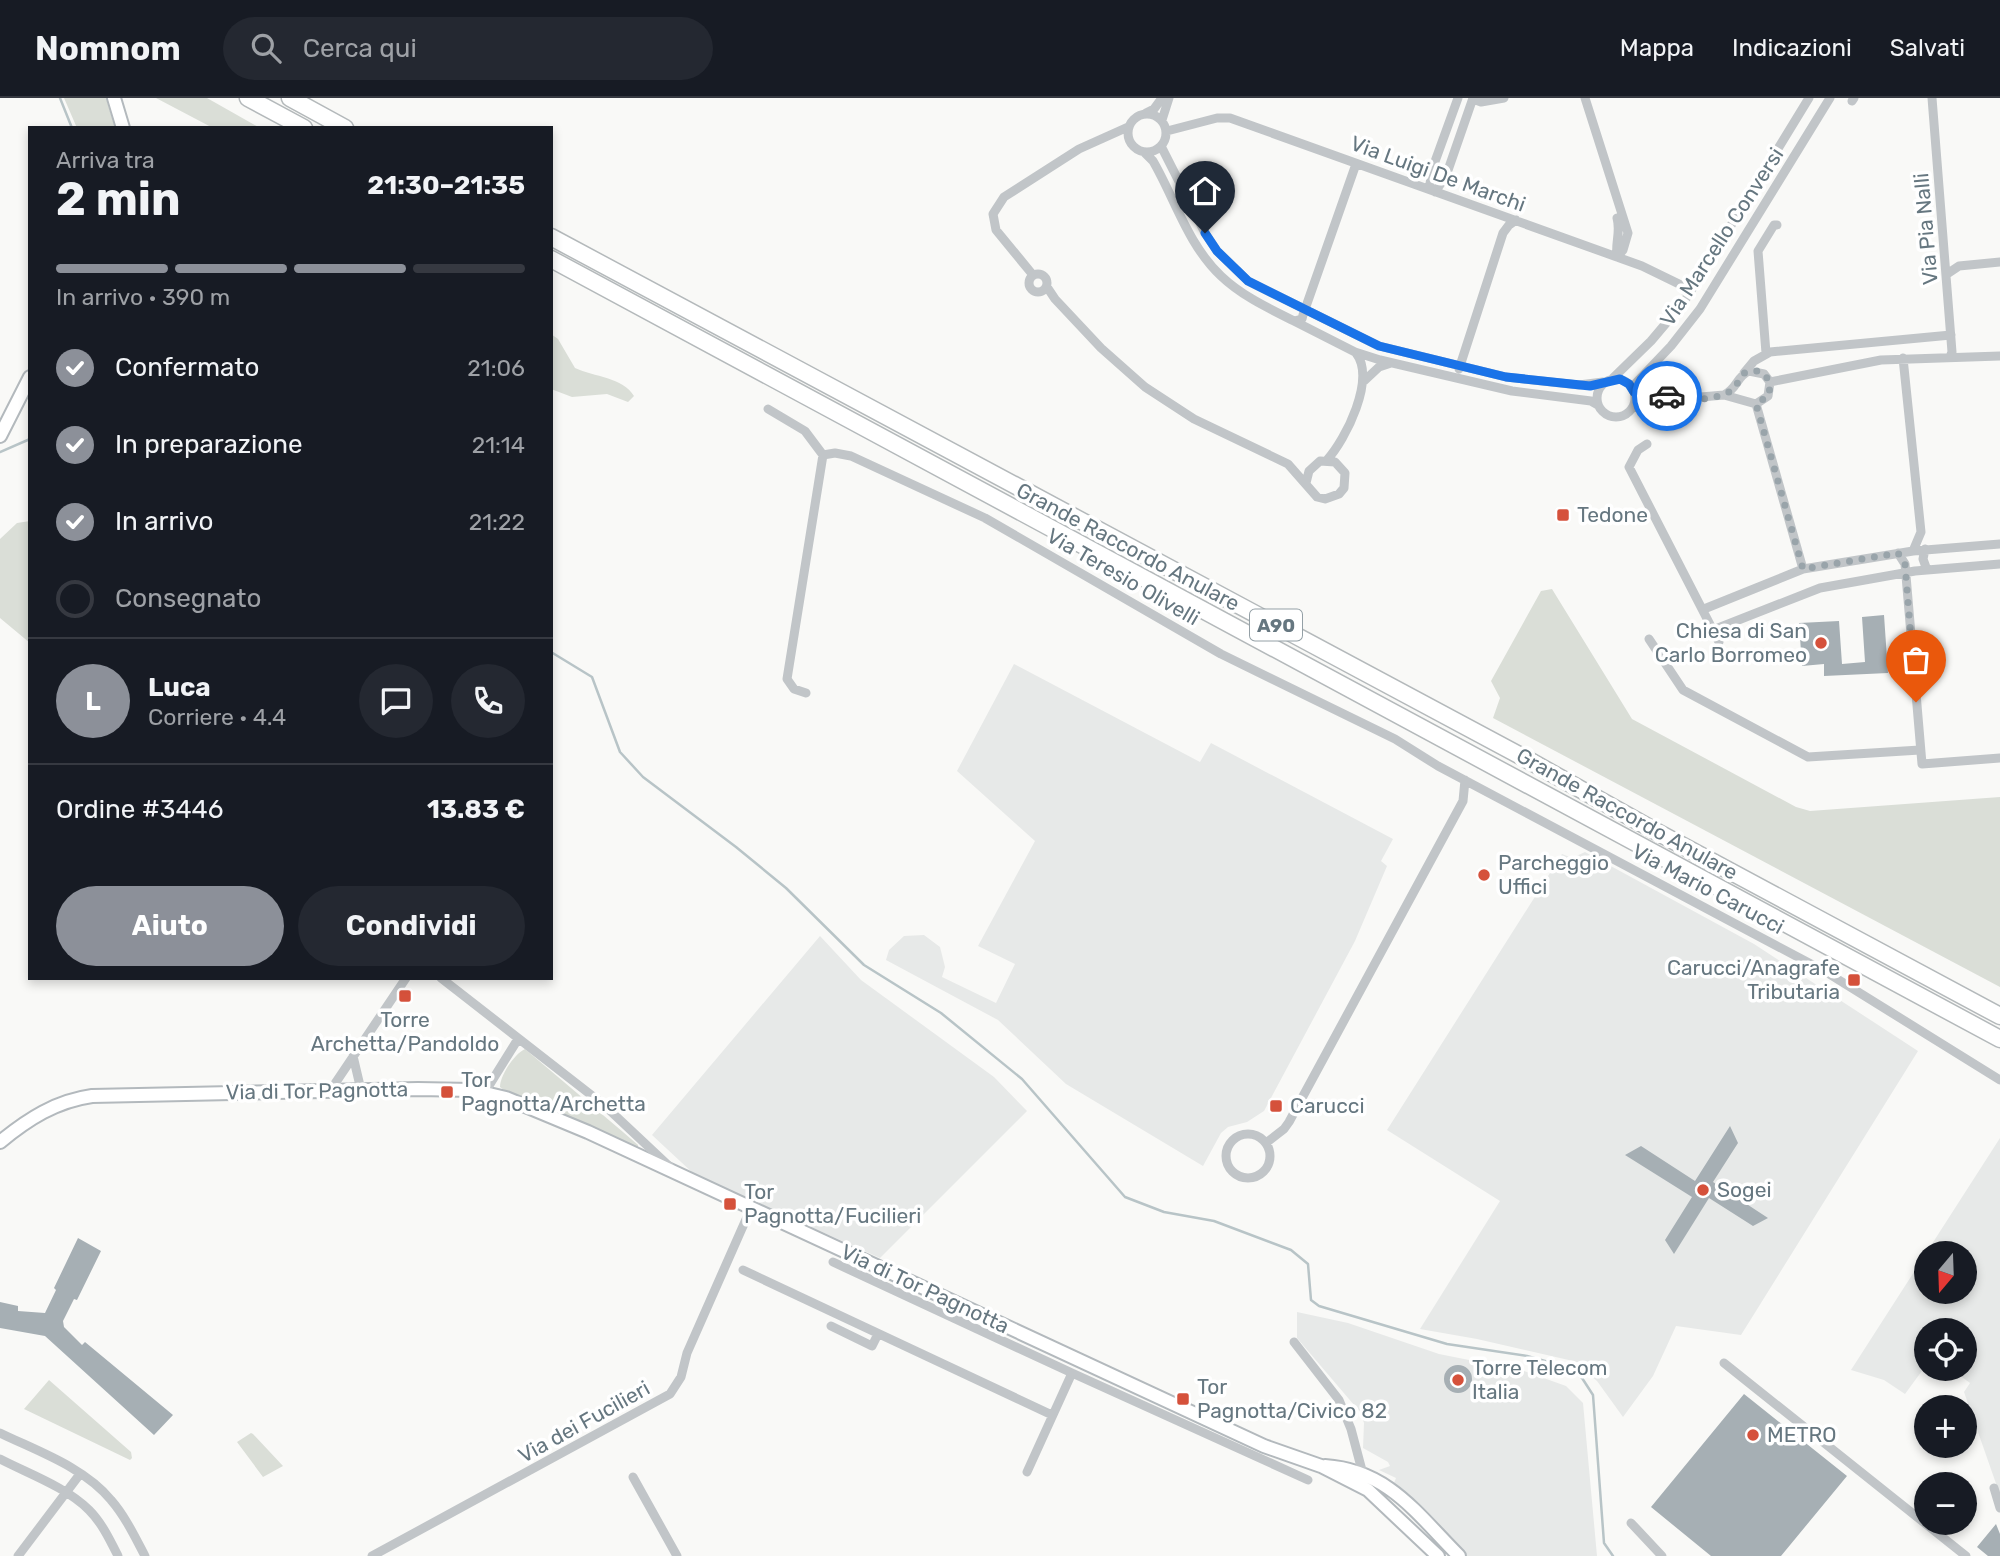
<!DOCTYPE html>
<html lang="it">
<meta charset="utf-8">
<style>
body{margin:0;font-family:Rubik,sans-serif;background:#242831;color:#f1f3f6;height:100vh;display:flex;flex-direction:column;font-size:26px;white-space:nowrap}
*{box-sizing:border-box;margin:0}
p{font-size:23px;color:#9ea1a6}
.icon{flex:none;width:38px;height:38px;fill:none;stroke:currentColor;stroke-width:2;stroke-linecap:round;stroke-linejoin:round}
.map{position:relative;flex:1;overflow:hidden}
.sheet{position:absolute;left:28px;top:28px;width:525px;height:854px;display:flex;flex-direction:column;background:#171b24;border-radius:0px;box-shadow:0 4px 10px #0003}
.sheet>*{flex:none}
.needle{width:46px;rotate:199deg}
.controls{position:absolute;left:1914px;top:1143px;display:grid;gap:14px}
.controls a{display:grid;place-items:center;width:63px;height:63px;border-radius:50%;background:#171b24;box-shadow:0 4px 10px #0003;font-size:35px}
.pin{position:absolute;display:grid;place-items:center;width:60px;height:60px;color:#fff;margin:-72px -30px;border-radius:50% 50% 50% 0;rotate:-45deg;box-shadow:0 0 7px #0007}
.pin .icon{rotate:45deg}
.courier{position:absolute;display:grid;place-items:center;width:70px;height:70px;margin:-35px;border:5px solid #1a73e8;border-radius:50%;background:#fff;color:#222;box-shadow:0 2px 9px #0007}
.headline em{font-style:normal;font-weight:700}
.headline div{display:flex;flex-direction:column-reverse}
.headline{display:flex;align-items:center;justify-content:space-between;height:119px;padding:0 28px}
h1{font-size:46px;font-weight:700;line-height:52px}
.bar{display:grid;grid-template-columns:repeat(4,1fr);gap:10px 7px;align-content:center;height:84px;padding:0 28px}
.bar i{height:9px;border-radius:5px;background:#363941}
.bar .selected{background:#8c9099}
.bar p{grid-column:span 4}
.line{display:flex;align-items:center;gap:18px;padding:0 28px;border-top:2px solid #363941}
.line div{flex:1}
.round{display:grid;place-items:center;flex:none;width:74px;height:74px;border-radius:37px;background:#242831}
ol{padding:0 28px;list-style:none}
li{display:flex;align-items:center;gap:21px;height:77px}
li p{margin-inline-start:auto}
li .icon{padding:7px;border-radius:50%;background:#8c9099;color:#fff;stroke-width:4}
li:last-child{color:#9ea1a6}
li i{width:38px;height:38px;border:4px solid #363941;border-radius:50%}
.cta{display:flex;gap:14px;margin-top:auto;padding:14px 28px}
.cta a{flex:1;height:80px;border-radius:42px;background:#8c9099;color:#fff;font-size:28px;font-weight:700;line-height:80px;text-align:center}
.cta a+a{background:#242831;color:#f1f3f6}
header{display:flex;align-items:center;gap:42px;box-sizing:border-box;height:98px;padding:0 35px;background:#171b24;border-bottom:2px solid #363941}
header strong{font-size:33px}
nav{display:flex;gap:38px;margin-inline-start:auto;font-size:24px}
.search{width:490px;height:63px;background:#242831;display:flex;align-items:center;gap:18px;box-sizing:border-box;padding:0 24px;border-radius:38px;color:#9ea1a6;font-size:26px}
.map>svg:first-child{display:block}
.built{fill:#e7e9e8;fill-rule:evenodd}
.green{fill:#daded7}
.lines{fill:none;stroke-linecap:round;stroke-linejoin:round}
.stream{stroke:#b8c4c7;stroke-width:2.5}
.building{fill:#a6afb4}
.secondary-casing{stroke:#b3b9bd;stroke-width:16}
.highway-casing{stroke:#b4b9bb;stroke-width:19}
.street{stroke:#c1c5c8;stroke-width:9}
.secondary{stroke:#fff;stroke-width:12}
.highway{stroke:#fff;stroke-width:16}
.done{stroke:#99a4aa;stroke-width:7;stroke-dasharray:0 12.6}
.route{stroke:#1a73e8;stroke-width:9}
.poi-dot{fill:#d5513b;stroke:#fff;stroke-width:2.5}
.labels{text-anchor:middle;stroke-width:7;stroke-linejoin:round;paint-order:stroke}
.shield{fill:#fff;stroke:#94a0a6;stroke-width:2}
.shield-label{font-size:19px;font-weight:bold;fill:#667780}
.street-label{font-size:21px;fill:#667780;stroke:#fff}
.poi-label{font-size:21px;fill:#667780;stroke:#fff;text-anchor:start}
</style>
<header>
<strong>Nomnom</strong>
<div class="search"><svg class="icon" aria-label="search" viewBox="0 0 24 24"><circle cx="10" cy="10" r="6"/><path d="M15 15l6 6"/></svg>Cerca qui</div>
<nav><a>Mappa</a><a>Indicazioni</a><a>Salvati</a></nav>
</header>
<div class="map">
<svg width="2000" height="1458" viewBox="0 0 2000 1458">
<rect width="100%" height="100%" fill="#f9f9f7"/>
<path class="built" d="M1014,566L1200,664L1211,645L1393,741L1381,763L1387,768L1355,843L1264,1013L1247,1024L1228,1029L1221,1035L1203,1068L1066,986L998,922L886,862L889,852L904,838L924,837L940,849L945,869L942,879L996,905L1015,866L978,848L1035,743L957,673Z
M1585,754L1754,846L1918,953L1741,1237L1676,1228L1653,1278L1623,1319L1597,1283L1573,1263L1477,1241L1420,1231L1500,1103L1387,1032L1562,756L1572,760Z
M820,838L861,882L994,979L1027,1013L880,1160L695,1077L652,1037Z
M2000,1040V1397L1964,1294L1970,1285L1951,1271L1965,1270V1232H1927V1266L1905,1296L1884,1282L1851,1272ZM1927,1155H1965V1194H1927Z
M1297,1214L1348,1225L1439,1256L1524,1273L1566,1288L1583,1305L1597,1458H1465L1394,1385L1396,1380L1379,1372L1390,1368L1388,1364L1363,1350L1364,1325L1360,1314L1297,1240Z"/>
<path class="green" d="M64,0H106L115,30H77Z
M156,0H207L260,30H213Z
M551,236L558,241L575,270C594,279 623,279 634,298L628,304L607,296L572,299L551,291Z
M30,423V545L0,520V441L17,425Z
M1552,491L1632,621L1796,709L1810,713L2000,699V889L1493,620L1500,600L1491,583L1541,493Z
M525,951L623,1034L638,1047V1050L633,1051L535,1004L508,995L500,989C500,978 514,956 525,951Z
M49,1282L131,1354L132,1360L130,1362L24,1311Z
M251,1335L253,1336L283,1368L263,1379L237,1344Z"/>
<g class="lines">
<path class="stream" d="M60,0L72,30
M0,354L30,341
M551,554L592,579L620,654L643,679L736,749L786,790L864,867L941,915L1022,981L1125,1099L1164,1114L1214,1123L1291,1152L1308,1166L1311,1202L1319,1208L1447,1246L1527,1258L1563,1268L1582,1280L1593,1297L1604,1445L1613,1458"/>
</g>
<path class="building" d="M1884,517L1888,575L1824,578V566L1802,568L1799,525L1839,523L1842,566L1865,564L1862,519Z
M1730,1028L1738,1045L1713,1084L1768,1120L1753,1128L1709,1100L1674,1156L1665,1142L1692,1099L1625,1057L1641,1048L1695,1083Z
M78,1140L101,1153L77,1202L74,1201L63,1223L64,1229L82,1247L85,1244L173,1317L154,1337L45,1238L0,1230V1204L18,1208V1213L45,1215L56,1192L54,1190Z
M1444 1281a14 14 0 1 1 28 0a14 14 0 1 1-28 0Z
M1744,1296L1847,1378L1781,1458H1711L1651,1409Z
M1996,1426L2000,1436V1458H1988L1977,1449Z"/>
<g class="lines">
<g class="secondary-casing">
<path id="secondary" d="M114,0L123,30
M0,338L30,279
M0,1044C28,1021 56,1003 92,998L418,991L472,992L506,1000L588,1034L1264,1348L1321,1368L1368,1392L1438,1458
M1325,1368C1388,1372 1417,1416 1459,1458"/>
</g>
<g class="highway-casing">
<path id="highway" d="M248,0L304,30
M290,0L345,30
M551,139L1530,663L1657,734L2000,918
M551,161L2000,941"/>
</g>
<path class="street" d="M1585,0L1628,135L1623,152L1617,159
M1932,0L1952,254L1950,259
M1473,1L1481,4L1504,0
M1852,3L1854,0
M1146,15L1154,11L1162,0
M1128 35a19 19 0 1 1 38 0a19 19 0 1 1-38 0Z
M1162,22L1169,0
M1167,33L1217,20H1230L1642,168L1679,186L1688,197
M1161,48L1205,135L1217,153L1248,183L1379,248L1506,279L1579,287L1603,284
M1144,54L1153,63C1175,101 1188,147 1221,178C1242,198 1268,210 1294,223L1302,221L1303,217L1356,66
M1429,91L1433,69L1458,0
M1435,94L1446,78L1473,0
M1617,159C1615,144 1621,134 1617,120
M1029 185a9 9 0 1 1 18 0a9 9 0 1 1-18 0Z
M1947,176L1959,168L2000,164
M1033,177L996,132L993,116L1004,99L1079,51L1128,29
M1047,189L1055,201L1101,250L1145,289L1194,321L1288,366L1317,399L1325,401L1339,396L1344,390L1345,375L1335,364L1320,363L1309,373L1306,385
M1294,223L1355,254L1380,262L1512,293L1591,303L1598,307
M1766,255L1758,153L1774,127H1777
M1903,260L1921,434L1913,453
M1459,271L1503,135L1509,127L1516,122
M1744,275L1754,263L1770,254L1951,237
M1613,280L1651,243L1684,204L1809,0
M1597 300a19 19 0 1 1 38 0a19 19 0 1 1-38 0Z
M1364,283L1379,269L1391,265
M1770,284L1881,262L2000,258
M1632,289L1671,248L1700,211L1830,0
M1634,294L1676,301
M1756,306L1803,471
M1632,310L1678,301L1724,297L1756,306L1768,298L1770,284L1764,276L1749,273C1736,279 1738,290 1724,297
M768,311L805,333L823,357L835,355L851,358L985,420L1221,556L1395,641L1438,668L1826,874L2000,982
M1647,346L1638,352L1629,369L1719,544
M1327,362C1346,341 1376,281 1356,255
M1925,451L1923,461L1927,472
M1898,455L1905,466L1922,666L2000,660
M1704,511L1803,471L1913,453L2000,446
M1713,532L1820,490L1915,473L2000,466
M1649,541L1683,592L1808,659L1920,652
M806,595L794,591L787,581L823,357
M441,880L604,1007L670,1069
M353,958L361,992
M330,993L406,880
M485,994L518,941
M1226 1058a22 22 0 1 1 44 0a22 22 0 1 1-44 0Z
M1266,1045L1284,1031L1289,1024L1463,703L1465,682
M833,1164L1072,1275
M743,1172L1052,1317
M831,1228L872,1248L878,1236
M1294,1244L1339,1302L1351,1331L1364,1380
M1724,1265L1966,1458
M0,1335C37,1353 84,1369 111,1402C125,1418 135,1439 145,1458
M0,1361C29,1376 66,1389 89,1412C102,1425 110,1442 118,1458
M1027,1374L1072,1275L1308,1382
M633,1379L677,1458
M1994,1390L2000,1410
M1631,1425L1662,1458
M18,1458L80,1376
M372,1458L670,1296L681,1279L687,1255L751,1110"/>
<use href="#secondary" class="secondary"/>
<use href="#highway" class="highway"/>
</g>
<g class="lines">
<path class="done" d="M1667,298C1683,303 1718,303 1732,292C1740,286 1738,275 1750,273C1766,270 1773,286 1768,298L1756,306L1803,471L1898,455L1905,466L1916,604"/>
<path class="route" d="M1205,135L1217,153L1248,183L1379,248L1506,279L1590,288L1620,281L1629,286L1634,294L1651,299L1667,298"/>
</g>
<g class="poi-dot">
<rect x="1556" y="410" width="14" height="14" rx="3.5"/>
<circle cx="1821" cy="545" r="7"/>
<circle cx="1484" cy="777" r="7"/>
<rect x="1847" y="875" width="14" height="14" rx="3.5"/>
<rect x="398" y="891" width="14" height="14" rx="3.5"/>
<rect x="440" y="987" width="14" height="14" rx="3.5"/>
<rect x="1269" y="1001" width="14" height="14" rx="3.5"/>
<circle cx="1703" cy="1092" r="7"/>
<rect x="723" y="1099" width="14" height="14" rx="3.5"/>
<circle cx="1458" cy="1282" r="7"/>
<rect x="1176" y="1294" width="14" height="14" rx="3.5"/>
<circle cx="1753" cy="1337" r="7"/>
</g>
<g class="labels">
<rect class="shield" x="1250" y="511.5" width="52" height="31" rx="5"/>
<g class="shield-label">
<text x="1276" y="534">A90</text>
</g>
<g class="street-label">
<text transform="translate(1438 76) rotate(20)" y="7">Via Luigi De Marchi</text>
<text transform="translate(1926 131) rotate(-95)" y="7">Via Pia Nalli</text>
<text transform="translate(1722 139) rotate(-57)" y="7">Via Marcello Conversi</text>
<text transform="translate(1128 449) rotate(28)" y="7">Grande Raccordo Anulare</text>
<text transform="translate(1123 479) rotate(30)" y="7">Via Teresio Olivelli</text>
<text transform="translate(1627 716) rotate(29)" y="7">Grande Raccordo Anulare</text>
<text transform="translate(1708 791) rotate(28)" y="7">Via Mario Carucci</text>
<text transform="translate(317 993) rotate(-1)" y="7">Via di Tor Pagnotta</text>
<text transform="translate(925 1191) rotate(25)" y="7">Via di Tor Pagnotta</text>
<text transform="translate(584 1324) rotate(-29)" y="7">Via dei Fucilieri</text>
</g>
<g class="poi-label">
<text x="1577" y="424">Tedone</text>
<text x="1807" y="540" text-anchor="end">Chiesa di San<tspan x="1807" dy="24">Carlo Borromeo</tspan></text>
<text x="1498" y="772">Parcheggio<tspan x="1498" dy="24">Uffici</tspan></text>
<text x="1840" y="877" text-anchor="end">Carucci/Anagrafe<tspan x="1840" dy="24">Tributaria</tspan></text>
<text x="405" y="929" text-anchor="middle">Torre<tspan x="405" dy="24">Archetta/Pandoldo</tspan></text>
<text x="461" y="989">Tor<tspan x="461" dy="24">Pagnotta/Archetta</tspan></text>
<text x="1290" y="1015">Carucci</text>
<text x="1717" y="1099">Sogei</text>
<text x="744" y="1101">Tor<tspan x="744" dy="24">Pagnotta/Fucilieri</tspan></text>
<text x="1472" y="1277">Torre Telecom<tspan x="1472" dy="24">Italia</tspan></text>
<text x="1197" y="1296">Tor<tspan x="1197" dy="24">Pagnotta/Civico 82</tspan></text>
<text x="1767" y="1344">METRO</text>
</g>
</g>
</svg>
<div class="controls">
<a><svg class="needle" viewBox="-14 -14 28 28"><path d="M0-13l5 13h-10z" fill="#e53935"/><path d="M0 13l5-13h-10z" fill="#9ea1a6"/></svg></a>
<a><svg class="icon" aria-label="locate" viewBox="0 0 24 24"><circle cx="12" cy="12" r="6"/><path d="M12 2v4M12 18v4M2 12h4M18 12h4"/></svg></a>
<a>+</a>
<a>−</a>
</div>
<div class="pin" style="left:1916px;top:604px;background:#ea580c"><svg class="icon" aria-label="bag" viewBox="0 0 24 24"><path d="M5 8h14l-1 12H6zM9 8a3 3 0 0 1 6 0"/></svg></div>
<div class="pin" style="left:1205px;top:135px;background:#1f2937"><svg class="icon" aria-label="home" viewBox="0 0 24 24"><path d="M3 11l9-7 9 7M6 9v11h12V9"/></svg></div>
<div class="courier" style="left:1667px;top:298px"><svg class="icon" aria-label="car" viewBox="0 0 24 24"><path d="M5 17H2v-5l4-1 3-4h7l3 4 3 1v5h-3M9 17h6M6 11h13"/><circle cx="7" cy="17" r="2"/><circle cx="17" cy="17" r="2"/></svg></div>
<section class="sheet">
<div class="headline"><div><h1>2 min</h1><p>Arriva tra</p></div><em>21:30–21:35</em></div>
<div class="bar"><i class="selected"></i><i class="selected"></i><i class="selected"></i><i></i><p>In arrivo · 390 m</p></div>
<ol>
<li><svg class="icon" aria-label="check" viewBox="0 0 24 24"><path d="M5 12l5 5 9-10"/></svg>Confermato<p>21:06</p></li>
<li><svg class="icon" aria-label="check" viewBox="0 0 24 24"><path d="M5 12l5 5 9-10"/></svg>In preparazione<p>21:14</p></li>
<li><svg class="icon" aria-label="check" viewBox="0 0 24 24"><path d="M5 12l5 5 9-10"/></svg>In arrivo<p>21:22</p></li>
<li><i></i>Consegnato</li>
</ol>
<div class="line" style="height:126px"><b class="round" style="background:#8c9099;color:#fff">L</b><div><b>Luca</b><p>Corriere · 4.4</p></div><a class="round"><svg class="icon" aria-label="chat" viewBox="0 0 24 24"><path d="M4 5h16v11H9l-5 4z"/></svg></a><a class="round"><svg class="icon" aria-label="phone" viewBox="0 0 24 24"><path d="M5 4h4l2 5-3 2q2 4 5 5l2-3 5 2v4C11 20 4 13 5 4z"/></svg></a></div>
<div class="line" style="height:91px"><div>Ordine #3446</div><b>13.83 €</b></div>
<div class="cta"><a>Aiuto</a><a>Condividi</a></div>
</section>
</div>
